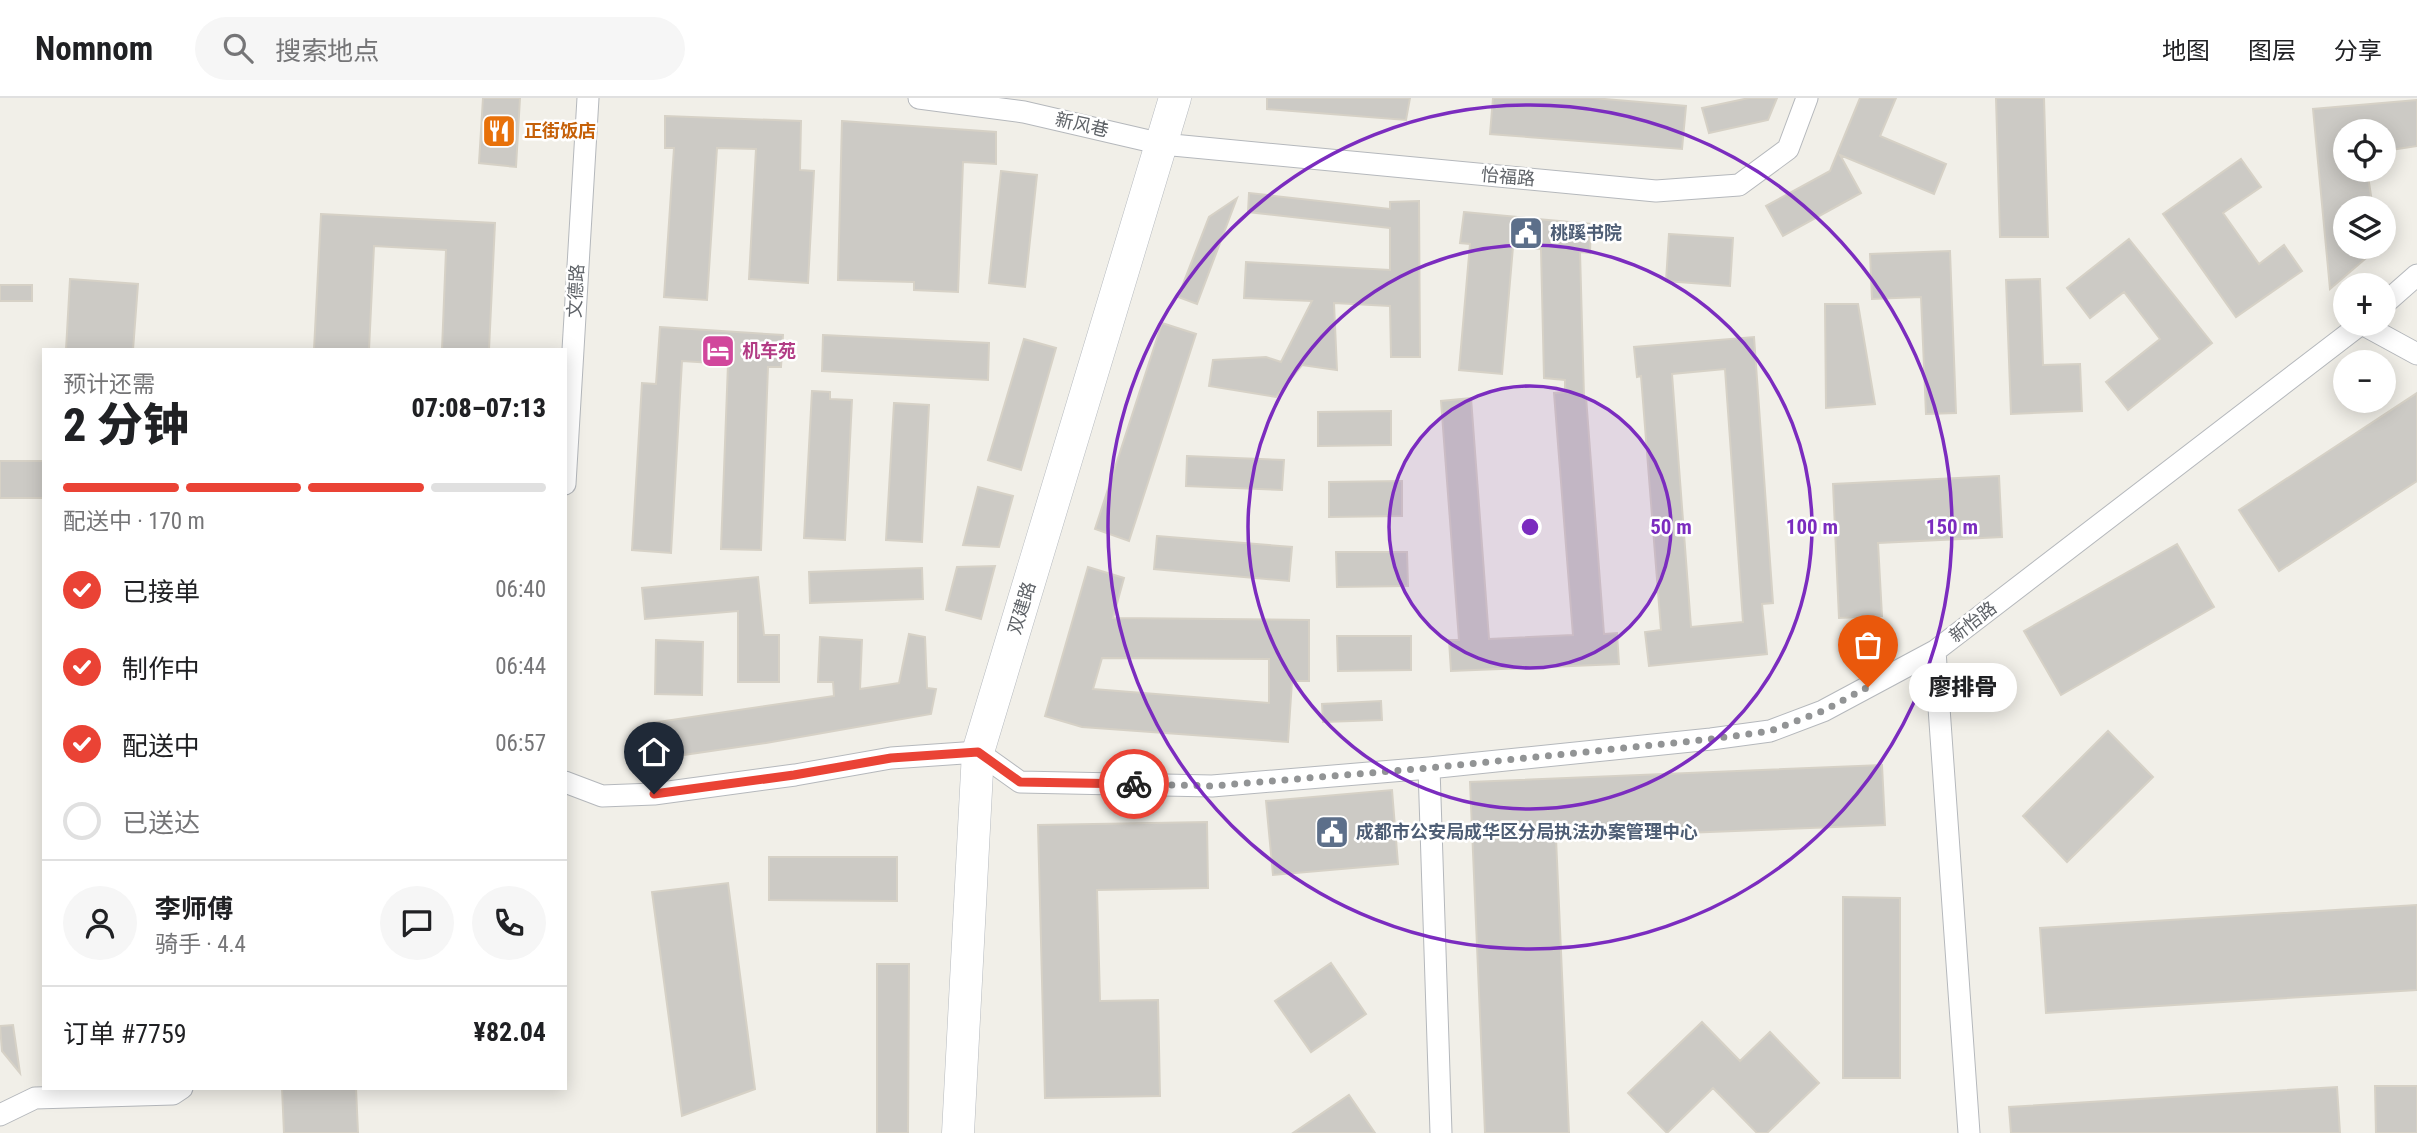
<!DOCTYPE html>
<html lang="zh">
<meta charset="utf-8">
<style>
body{margin:0;font-family:"Roboto Condensed","Noto Sans SC",sans-serif;background:#f6f6f6;color:#202124;height:100vh;display:flex;flex-direction:column;font-size:26px;white-space:nowrap}
*{box-sizing:border-box;margin:0}
p{font-size:23px;color:#757577}
.icon{flex:none;width:38px;height:38px;fill:none;stroke:currentColor;stroke-width:2;stroke-linecap:round;stroke-linejoin:round}
.map{position:relative;flex:1;overflow:hidden}
.panel{position:absolute;left:42px;top:250px;width:525px;height:742px;display:flex;flex-direction:column;background:#fff;border-radius:0px;box-shadow:0 4px 18px #0003}
.panel>*{flex:none}
.controls{position:absolute;left:2333px;top:21px;display:grid;gap:14px}
.controls a{display:grid;place-items:center;width:63px;height:63px;border-radius:50%;background:#fff;box-shadow:0 4px 18px #0003;font-size:35px}
.pin{position:absolute;display:grid;place-items:center;width:60px;height:60px;color:#fff;margin:-72px -30px;border-radius:50% 50% 50% 0;rotate:-45deg;box-shadow:0 0 7px #0007}
.pin .icon{rotate:45deg}
.courier{position:absolute;display:grid;place-items:center;width:70px;height:70px;margin:-35px;border:5px solid #ea4335;border-radius:50%;background:#fff;color:#222;box-shadow:0 2px 9px #0007}
.bubble{position:absolute;height:49px;border-radius:24px;background:#fff;box-shadow:0 4px 18px #0003;font-size:23px;font-weight:800;line-height:49px;text-align:center}
.summary em{font-style:normal;font-weight:800}
.summary div{display:flex;flex-direction:column-reverse}
.summary{display:flex;align-items:center;justify-content:space-between;height:119px;padding:0 21px}
h1{font-size:46px;font-weight:800;line-height:52px}
.bar{display:grid;grid-template-columns:repeat(4,1fr);gap:10px 7px;align-content:center;height:84px;padding:0 21px}
.bar i{height:9px;border-radius:5px;background:#e0e0e0}
.bar .current{background:#ea4335}
.bar p{grid-column:span 4}
.line{display:flex;align-items:center;gap:18px;padding:0 21px;border-top:2px solid #e0e0e0}
.line div{flex:1}
.round{display:grid;place-items:center;flex:none;width:74px;height:74px;border-radius:37px;background:#f6f6f6}
ol{padding:0 21px;list-style:none}
li{display:flex;align-items:center;gap:21px;height:77px}
li p{margin-inline-start:auto}
li .icon{padding:7px;border-radius:50%;background:#ea4335;color:#fff;stroke-width:4}
li:last-child{color:#757577}
li i{width:38px;height:38px;border:4px solid #e0e0e0;border-radius:50%}
header{display:flex;align-items:center;gap:42px;box-sizing:border-box;height:98px;padding:0 35px;background:#fff;border-bottom:2px solid #e0e0e0}
header strong{font-size:33px}
nav{display:flex;gap:38px;margin-inline-start:auto;font-size:24px}
.search{width:490px;height:63px;background:#f6f6f6;display:flex;align-items:center;gap:18px;box-sizing:border-box;padding:0 24px;border-radius:38px;color:#757577;font-size:26px}
.map>svg:first-child{display:block}
.building{fill:#cccac5;stroke:#d6d1c6;stroke-width:2;fill-rule:evenodd}
.lines{fill:none;stroke-linecap:round;stroke-linejoin:round}
.street-casing{stroke:#b5b8bc;stroke-width:23}
.secondary-casing{stroke:#b6babf;stroke-width:33}
.street{stroke:#fff;stroke-width:21}
.secondary{stroke:#fff;stroke-width:32}
.done{stroke:#929495;stroke-width:7;stroke-dasharray:0 12.6}
.route{stroke:#ea4335;stroke-width:9}
.ring{fill:none;stroke:#7b2cbf;stroke-width:3.5}
.labels{text-anchor:middle;stroke-width:5;stroke-linejoin:round;paint-order:stroke}
.street-label{font-size:18px;fill:#5f6368;stroke:#fff}
.food-label{font-size:18px;font-weight:bold;fill:#c56008;stroke:#fff;text-anchor:start}
.service-label{font-size:18px;font-weight:bold;fill:#4e5e75;stroke:#fff;text-anchor:start}
.hotel-label{font-size:18px;font-weight:bold;fill:#b23c85;stroke:#fff;text-anchor:start}
.centre{fill:#7b2cbf;stroke:#fff;stroke-width:3.5}
.ring-label{font-size:21px;text-anchor:middle;font-weight:bold;fill:#7b2cbf;stroke:#fff;stroke-width:5;stroke-linejoin:round;paint-order:stroke}
</style>
<header>
<strong>Nomnom</strong>
<div class="search"><svg class="icon" aria-label="search" viewBox="0 0 24 24"><circle cx="10" cy="10" r="6"/><path d="M15 15l6 6"/></svg>搜索地点</div>
<nav><a>地图</a><a>图层</a><a>分享</a></nav>
</header>
<div class="map">
<svg width="2417" height="1035" viewBox="0 0 2417 1035">
<rect width="100%" height="100%" fill="#f1efe8"/>
<path class="building" d="M483,0H520L516,69L479,65Z
M1267,0H1410L1406,22L1267,11Z
M1493,0H1593L1686,8L1682,51L1490,36Z
M1749,0H1777L1768,22L1709,35L1702,10Z
M1860,0H1896L1880,38L1946,66L1934,96L1840,57L1861,95L1783,138L1766,108L1830,73Z
M1996,0H2044L2048,139H2000Z
M2417,2V48L2384,53V33H2345V72H2367L2373,110H2345V149H2379L2330,191L2313,11Z
M665,18L801,23L800,72L814,73L808,185L749,181L756,51L717,50L707,202L664,199L674,50H665Z
M842,23L996,34V66L963,64L958,194L914,192V184L838,182Z
M2241,61L2261,89L2223,115L2259,166L2284,147L2302,173L2236,219L2163,116Z
M1001,73L1037,77L1025,189L989,185Z
M1249,95L1390,111V104L1419,103L1420,259H1391L1390,208L1334,205L1337,272L1302,267L1276,299L1209,288L1213,262L1266,259L1281,264L1312,203L1244,200L1246,164L1390,172V130L1248,114Z
M1237,100L1197,206L1178,199L1209,119Z
M1464,114L1591,126L1590,155L1580,154L1584,299H1586L1604,536L1617,535L1619,566L1451,573L1449,542H1459L1441,303L1471,300L1489,541L1573,537L1554,295L1565,294V282L1544,280L1541,151L1513,149L1502,276L1459,272L1470,146L1460,145Z
M321,116L495,125L489,252H442L446,152L374,148L369,252H314Z
M1669,136L1733,140L1730,188L1666,183Z
M2129,141L2212,245L2128,312L2106,284L2160,241L2124,194L2090,220L2067,190Z
M1950,153L1956,315L1926,316L1921,199L1872,201L1870,156Z
M70,181L138,186L133,252H66Z
M2040,181L2043,267L2080,266L2082,313L2011,316L2006,182Z
M0,187H32V203H0Z
M1825,206H1858L1875,306L1826,310Z
M1162,225L1196,236L1129,443L1095,431Z
M660,229L783,237L781,269H768L761,452L721,451L728,266L682,263L671,455L632,452L642,285L656,286Z
M823,237L989,245L988,282L822,273Z
M1754,239L1773,505L1762,506L1767,556L1649,568L1645,534L1661,532L1641,278L1637,279L1634,249ZM1725,271L1743,524L1691,529L1672,276Z
M1024,241L1056,250L1021,372L988,362Z
M812,293L830,294V301L852,302L845,442L804,440Z
M2417,295V383L2279,473L2239,412Z
M894,305L929,307L922,444L886,442Z
M1391,313V347L1318,348V314Z
M1187,358L1284,362L1282,392L1186,388Z
M0,363H44V400H0Z
M1999,378L2002,439L1878,445L1882,518L1839,520L1833,386Z
M1402,383V418L1329,419V384Z
M978,389L1013,398L999,449L963,447Z
M1157,438L1292,449L1289,483L1154,471Z
M2177,446L2214,509L2061,597L2024,533Z
M1336,454H1407L1408,488L1337,489Z
M995,468L981,521L946,512L957,469Z
M1088,469L1124,480L1113,520L1309,522V583H1292L1288,644L1082,629L1045,618ZM1102,560L1269,561V605L1093,591Z
M922,470L923,501L810,505L809,474Z
M758,479L764,537H779V584H738V513L645,521L642,490Z
M909,536L925,539L927,590L936,591L931,616L766,645L649,662L644,626L834,598L833,584H818L820,539L862,542L860,591L899,585Z
M1337,538H1411V572L1338,573Z
M656,542L703,544L702,597L655,596Z
M1381,603L1382,622L1323,624L1322,606Z
M2108,633L2153,679L2067,764L2023,718Z
M1882,667L1885,727L1556,740L1569,1035H1485L1470,684Z
M1392,692L1398,766L1273,777L1266,703Z
M1207,724L1208,790L1097,792L1100,903L1158,902L1160,998L1045,1000L1038,727Z
M769,759H897V803L769,802Z
M728,785L755,991L682,1018L652,794Z
M1843,799L1900,800V980H1843Z
M2417,807V892L2046,915L2040,830Z
M1331,865L1366,916L1311,954L1275,903Z
M877,866H909L908,1035H877Z
M1702,924L1740,963L1770,934L1819,985L1767,1035H1757L1713,990L1667,1035L1628,995Z
M13,927L20,975L2,953L0,928Z
M2375,988H2417V1035H2376Z
M2337,989L2340,1035H2011L2009,1009Z
M282,990H356L358,1035H284Z
M1349,997L1375,1035H1293Z"/>
<g class="lines">
<g class="street-casing">
<path id="street" d="M919,0L1024,14L1162,46L1656,93L1739,87L1788,51L1807,0
M2384,206L2417,177
M2362,226L2417,256
M565,386L588,0
M1935,553L1969,1035
M1429,670L1441,1035
M565,684L602,698L654,696L795,677L891,660L978,654L1020,684L1212,688L1429,670L1711,641L1770,633L1823,613L1935,553L2361,226
M0,1017L35,1000L173,996L182,990"/>
</g>
<g class="secondary-casing">
<path id="secondary" d="M958,1035L978,654L1175,0"/>
</g>
<use href="#street" class="street"/>
<use href="#secondary" class="secondary"/>
</g>
<g class="lines">
<path class="done" d="M1134,686L1212,688L1429,670L1712,641L1770,633L1823,613L1868,589"/>
<path class="route" d="M654,696L794,677L891,660L978,654L1020,684L1134,686"/>
</g>
<circle cx="1530" cy="429" r="141" fill="#7b2cbf" fill-opacity=".12"/>
<g class="ring">
<circle cx="1530" cy="429" r="141"/>
<circle cx="1530" cy="429" r="282"/>
<circle cx="1530" cy="429" r="422"/>
</g>
<defs>
<g id="restaurant-square" transform="scale(1.75)"><rect x="-9" y="-9" width="18" height="18" rx="4" fill="#e8710a" stroke="#fff"/><path d="M-5-6h1v4h1v-4h1v4h1v-4h1v5L-1.5 .5V6h-2V.5L-5-1ZM5-6V6H3V1.5H1.5Q1.5-4 5-6Z" fill="#fff"/></g>
<g id="civic-square" transform="scale(1.75)"><rect x="-9" y="-9" width="18" height="18" rx="4" fill="#5c6f8a" stroke="#fff"/><path d="M-.6-6.5H3V-4.5H.6V-3L4-1V1h2V6H-6V1h2V-1L-.6-3ZM-1.2 2.5V6h2.4V2.5Z" fill="#fff"/></g>
<g id="hotel-square" transform="scale(1.75)"><rect x="-9" y="-9" width="18" height="18" rx="4" fill="#d1479c" stroke="#fff"/><path d="M-6-4.5h1.5V1H6V5H4.5V3h-9V5H-6ZM-4 0a1.8 1.8 0 1 1 3.6 0ZM.5 0V-2.5h3Q6-2.5 6 0Z" fill="#fff"/></g>
</defs>
<g fill-rule="evenodd">
<use href="#restaurant-square" x="499" y="33"/>
<use href="#civic-square" x="1526" y="135"/>
<use href="#hotel-square" x="718" y="253"/>
<use href="#civic-square" x="1332" y="734"/>
</g>
<g class="labels">
<g class="street-label">
<text transform="translate(1082 27) rotate(13)" y="6">新风巷</text>
<text transform="translate(1508 79) rotate(5)" y="6">怡福路</text>
<text transform="translate(576 193) rotate(-87)" y="6">文德路</text>
<text transform="translate(1022 510) rotate(-73)" y="6">双建路</text>
<text transform="translate(1973 524) rotate(-38)" y="6">新怡路</text>
</g>
<g class="food-label">
<text x="524" y="39">正街饭店</text>
</g>
<g class="service-label">
<text x="1550" y="141">桃蹊书院</text>
<text x="1356" y="740">成都市公安局成华区分局执法办案管理中心</text>
</g>
<g class="hotel-label">
<text x="742" y="259">机车苑</text>
</g>
</g>
<circle cx="1530" cy="429" r="10" class="centre"/>
<g class="ring-label">
<text x="1671" y="436">50 m</text>
<text x="1812" y="436">100 m</text>
<text x="1952" y="436">150 m</text>
</g>
</svg>
<div class="controls">
<a><svg class="icon" aria-label="locate" viewBox="0 0 24 24"><circle cx="12" cy="12" r="6"/><path d="M12 2v4M12 18v4M2 12h4M18 12h4"/></svg></a>
<a><svg class="icon" aria-label="layers" viewBox="0 0 24 24"><path d="M12 4l9 5-9 5-9-5zM3 14l9 5 9-5"/></svg></a>
<a>+</a>
<a>−</a>
</div>
<div class="pin" style="left:1868px;top:589px;background:#ea580c"><svg class="icon" aria-label="bag" viewBox="0 0 24 24"><path d="M5 8h14l-1 12H6zM9 8a3 3 0 0 1 6 0"/></svg></div>
<div class="pin" style="left:654px;top:696px;background:#1f2937"><svg class="icon" aria-label="home" viewBox="0 0 24 24"><path d="M3 11l9-7 9 7M6 9v11h12V9"/></svg></div>
<div class="courier" style="left:1134px;top:686px"><svg class="icon" aria-label="bike" viewBox="0 0 24 24"><circle cx="6" cy="16" r="4"/><circle cx="18" cy="16" r="4"/><path d="M6 16l4-8h5l3 8M10 8l3 8H6M13 5h3"/></svg></div>
<div class="bubble" style="left:1909px;top:565px;width:108px">廖排骨</div>
<section class="panel">
<div class="summary"><div><h1>2 分钟</h1><p>预计还需</p></div><em>07:08–07:13</em></div>
<div class="bar"><i class="current"></i><i class="current"></i><i class="current"></i><i></i><p>配送中 · 170 m</p></div>
<ol>
<li><svg class="icon" aria-label="check" viewBox="0 0 24 24"><path d="M5 12l5 5 9-10"/></svg>已接单<p>06:40</p></li>
<li><svg class="icon" aria-label="check" viewBox="0 0 24 24"><path d="M5 12l5 5 9-10"/></svg>制作中<p>06:44</p></li>
<li><svg class="icon" aria-label="check" viewBox="0 0 24 24"><path d="M5 12l5 5 9-10"/></svg>配送中<p>06:57</p></li>
<li><i></i>已送达</li>
</ol>
<div class="line" style="height:126px"><a class="round"><svg class="icon" aria-label="person" viewBox="0 0 24 24"><circle cx="12" cy="8" r="4"/><path d="M4 21q1-7 8-7t8 7"/></svg></a><div><b>李师傅</b><p>骑手 · 4.4</p></div><a class="round"><svg class="icon" aria-label="chat" viewBox="0 0 24 24"><path d="M4 5h16v11H9l-5 4z"/></svg></a><a class="round"><svg class="icon" aria-label="phone" viewBox="0 0 24 24"><path d="M5 4h4l2 5-3 2q2 4 5 5l2-3 5 2v4C11 20 4 13 5 4z"/></svg></a></div>
<div class="line" style="height:91px"><div>订单 #7759</div><b>¥82.04</b></div>
</section>
</div>
